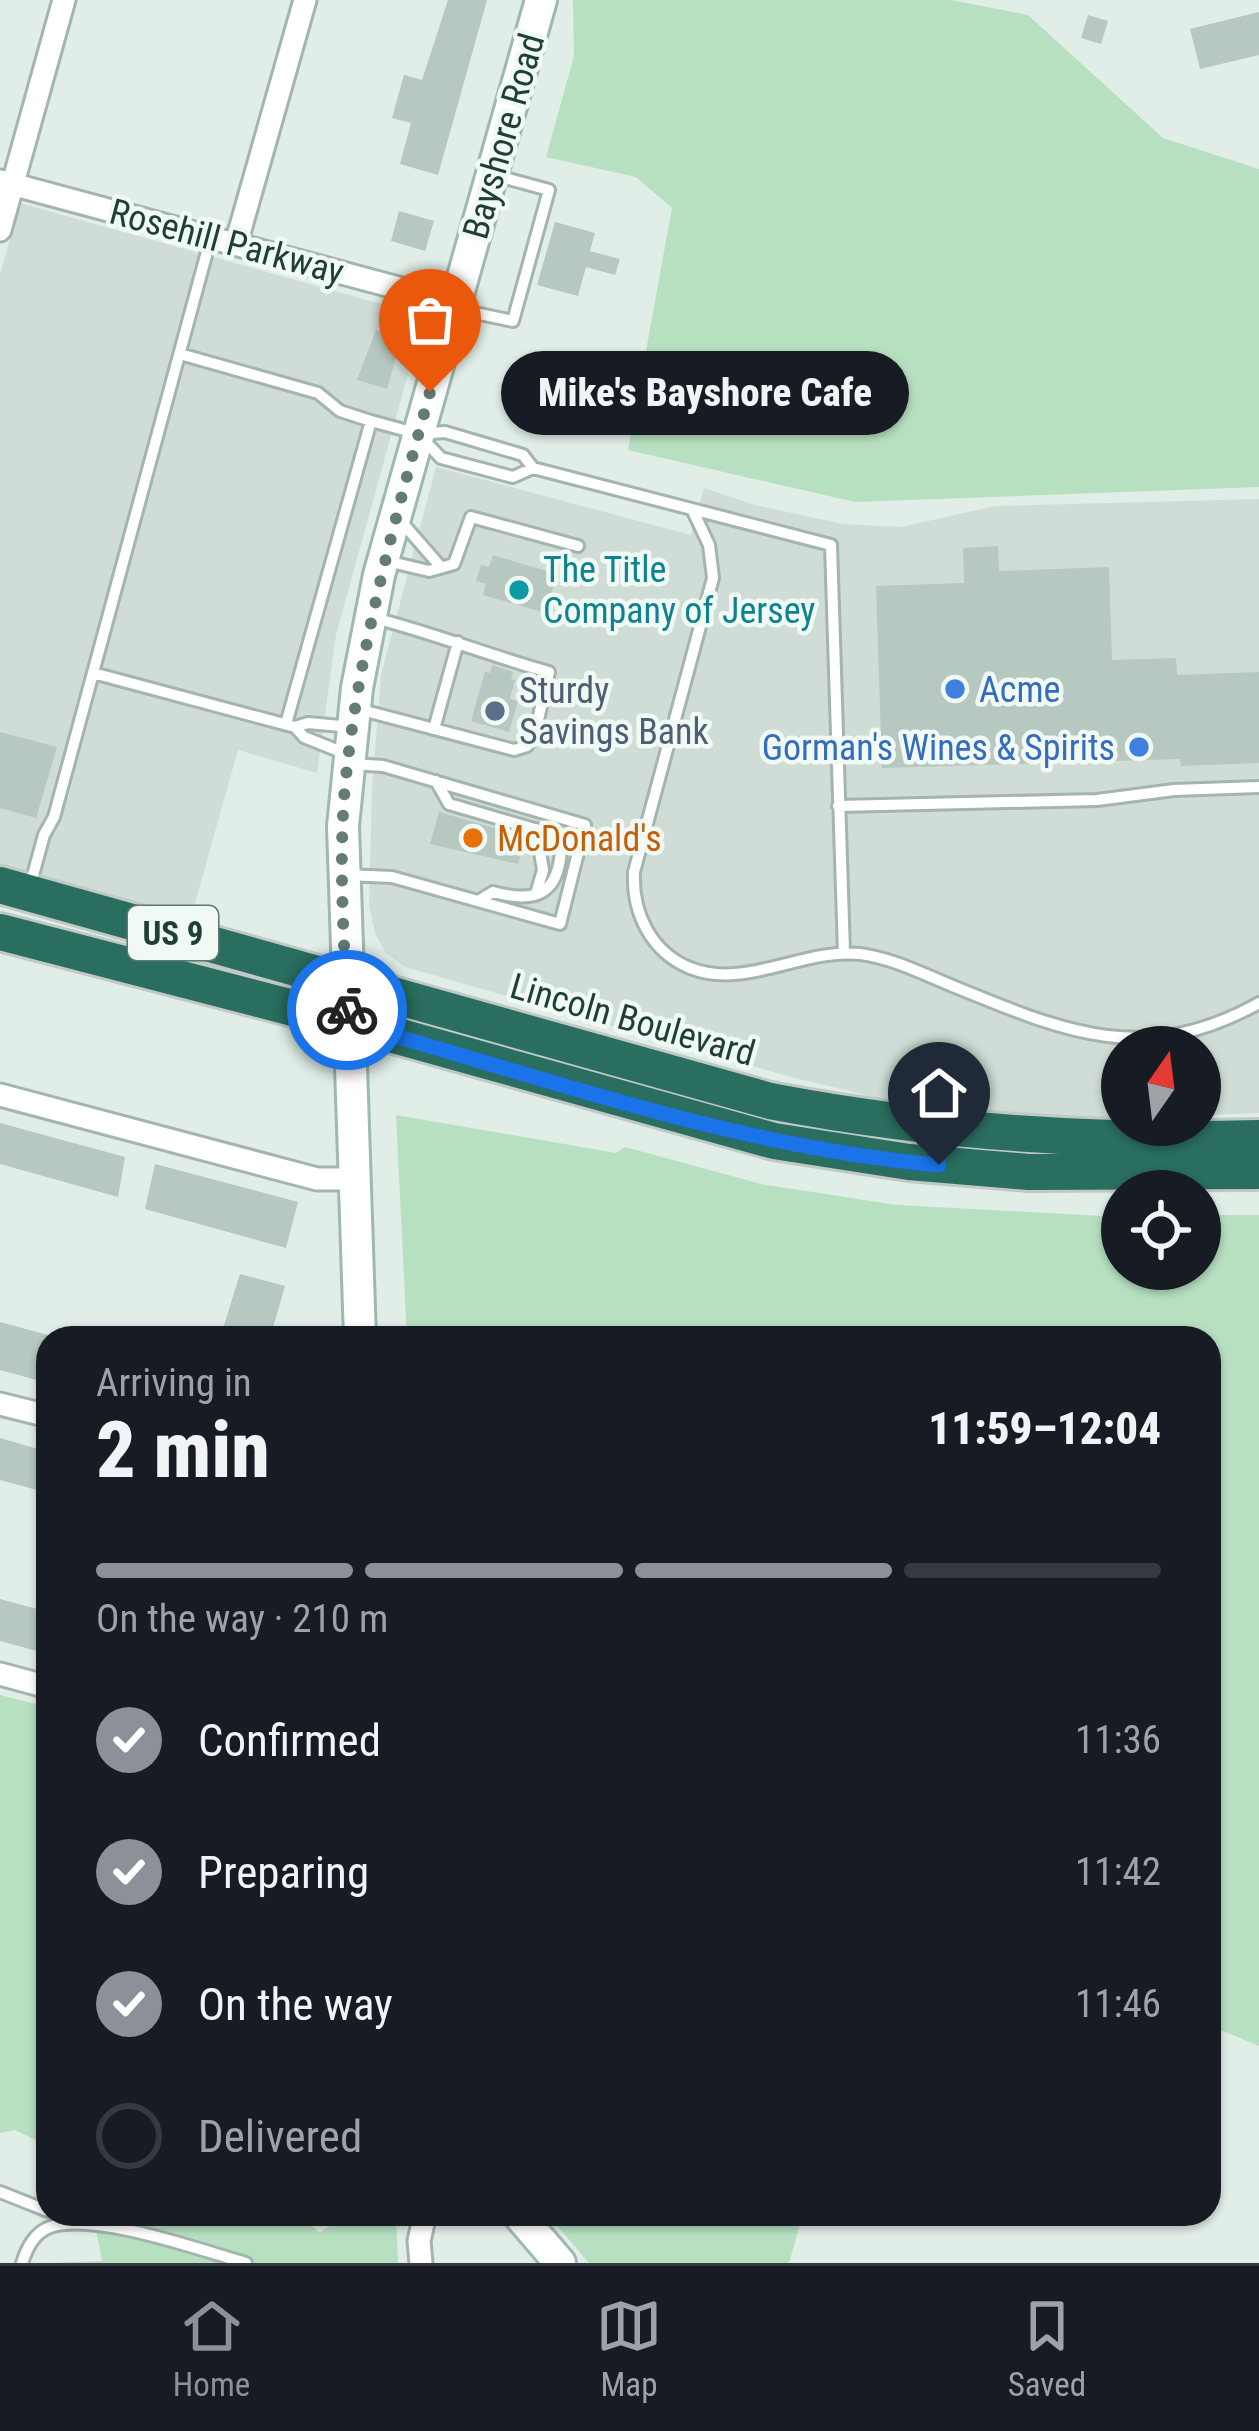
<!DOCTYPE html>
<meta charset="utf-8">
<style>
body{margin:0;font-family:"Roboto Condensed",sans-serif;background:#242831;color:#f1f3f6;height:100vh;display:flex;flex-direction:column;font-size:45px;white-space:nowrap}
*{box-sizing:border-box;margin:0}
p{font-size:39px;color:#9ea1a6}
.icon{flex:none;width:66px;height:66px;fill:none;stroke:currentColor;stroke-width:2;stroke-linecap:round;stroke-linejoin:round}
.map{position:relative;flex:1;overflow:hidden}
.side{position:absolute;left:36px;top:1326px;width:1185px;height:900px;display:flex;flex-direction:column;background:#171b24;border-radius:36px;box-shadow:0 3px 9px #0004}
.side>*{flex:none}
.needle{width:78px;rotate:14deg}
.controls{position:absolute;left:1101px;top:1026px;display:grid;gap:24px}
.controls a{display:grid;place-items:center;width:120px;height:120px;border-radius:50%;background:#171b24;box-shadow:0 3px 9px #0004;font-size:60px}
.pin{position:absolute;display:grid;place-items:center;width:102px;height:102px;color:#fff;margin:-123px -51px;border-radius:50% 50% 50% 0;rotate:-45deg;box-shadow:0 0 12px #0007}
.pin .icon{rotate:45deg}
.courier{position:absolute;display:grid;place-items:center;width:120px;height:120px;margin:-60px;border:9px solid #1a73e8;border-radius:50%;background:#fff;color:#222;box-shadow:0 3px 15px #0007}
.bubble{position:absolute;height:84px;border-radius:42px;background:#171b24;box-shadow:0 3px 9px #0004;font-size:39px;font-weight:800;line-height:84px;text-align:center}
.overview em{font-style:normal;font-weight:800}
.overview div{display:flex;flex-direction:column-reverse}
.overview{display:flex;align-items:center;justify-content:space-between;height:204px;padding:0 60px}
h1{font-size:78px;font-weight:800;line-height:90px}
.bar{display:grid;grid-template-columns:repeat(4,1fr);gap:18px 12px;align-content:center;height:144px;padding:0 60px}
.bar i{height:15px;border-radius:9px;background:#363941}
.bar .selected{background:#8c9099}
.bar p{grid-column:span 4}
ol{padding:0 60px;list-style:none}
li{display:flex;align-items:center;gap:36px;height:132px}
li p{margin-inline-start:auto}
li .icon{padding:12px;border-radius:50%;background:#8c9099;color:#fff;stroke-width:4}
li:last-child{color:#9ea1a6}
li i{width:66px;height:66px;border:6px solid #363941;border-radius:50%}
.menu{display:flex;justify-content:space-around;align-items:center;height:168px;border-top:3px solid #363941;background:#171b24;font-size:33px;color:#9ea1a6}
.menu a{display:grid;justify-items:center;gap:6px}
.menu .selected{color:#8c9099}
.map>svg:first-child{display:block}
.built{fill:#cfddd6}
.green{fill:#b7e0c1}
.building{fill:#b6c8c0}
.lines{fill:none;stroke-linecap:round;stroke-linejoin:round}
.lane-casing{stroke:#a3b5ae;stroke-width:16}
.street-casing{stroke:#a3b5ae;stroke-width:27}
.secondary-casing{stroke:#9eb9af;stroke-width:36}
.highway-casing{stroke:#c0c9c7;stroke-width:42}
.lane{stroke:#fff;stroke-width:10}
.street{stroke:#fff;stroke-width:21}
.secondary{stroke:#fff;stroke-width:30}
.highway{stroke:#296e5e;stroke-width:36}
.done{stroke:#637c74;stroke-width:12;stroke-dasharray:0 21.6}
.route{stroke:#1a73e8;stroke-width:15}
.culture-dot{fill:#0f9aa8;stroke:#f1f9f5;stroke-width:4.5}
.shop-dot{fill:#3f7fe0;stroke:#f1f9f5;stroke-width:4.5}
.service-dot{fill:#5c6f8a;stroke:#f1f9f5;stroke-width:4.5}
.food-dot{fill:#e8710a;stroke:#f1f9f5;stroke-width:4.5}
.labels{text-anchor:middle;stroke-width:9;stroke-linejoin:round;paint-order:stroke}
.shield{fill:#f1f9f5;stroke:#5e776f;stroke-width:3}
.shield-label{font-size:33px;font-weight:bold;fill:#1f3f36}
.street-label{font-size:36px;fill:#1f3f36;stroke:#f1f9f5}
.culture-label{font-size:36px;fill:#0d838f;stroke:#f1f9f5;text-anchor:start}
.shop-label{font-size:36px;fill:#366cbe;stroke:#f1f9f5;text-anchor:start}
.service-label{font-size:36px;fill:#4e5e75;stroke:#f1f9f5;text-anchor:start}
.food-label{font-size:36px;fill:#c56008;stroke:#f1f9f5;text-anchor:start}
</style>
<div class="map">
<svg width="1259" height="2263" viewBox="0 0 1259 2263">
<rect width="100%" height="100%" fill="#e1ede7"/>
<path class="built" d="M20,203L424,316L336,635L317,773L238,750L190,921L0,866V275Z
M436,467L691,535L704,488L755,505L843,524L901,527L995,506L1259,499V1113L1200,1115V1047H1122V1117L1048,1118L962,1111L874,1097L791,1077L405,967L386,953L375,933L369,906L372,789L381,675Z"/>
<path class="green" d="M573,0H951L1028,15L1163,138L1259,169V487L855,502L628,450L672,208L636,177L546,157L574,56Z
M396,1115L616,1153L625,1147L761,1184L897,1205L1122,1217V1269H1200V1215H1259V2046L1209,2025V1338H407Z
M0,1695L48,1707V2146L15,2130L0,2133Z
M93,2214H297L320,2233L345,2214H396L398,2263H48L102,2261Z
M547,2214H803L789,2263H589Z"/>
<path class="building" d="M448,0H487L438,175L400,164L411,123L392,118L404,75L422,80Z
M1259,12V55L1200,69L1190,29Z
M1088,15L1108,21L1101,44L1081,38Z
M399,211L434,221L425,251L391,241Z
M555,222L595,233L590,251L620,259L615,275L586,267L578,296L537,285Z
M376,330L402,337L387,389L357,380Z
M998,546L999,571L1109,567L1112,660L1176,658L1177,675L1259,672V763L1181,766L1180,759L882,768L876,586L964,583L963,548Z
M493,555L557,574L546,613L483,595L486,584L476,581L481,565L489,567Z
M492,665L513,672L511,679L515,680L510,699L518,701L509,732L471,721L485,672L490,673Z
M0,732L57,747L36,818L0,808Z
M439,812L515,834L512,846L522,849L518,864L430,844Z
M0,1123L125,1157L118,1197L0,1164Z
M155,1164L298,1202L286,1248L145,1209Z
M240,1274L285,1286L270,1338H220Z
M0,1322L48,1335V1383L0,1370Z
M0,1438L48,1452V1493L0,1480Z
M0,1599L48,1612V1654L0,1641Z"/>
<g class="lines">
<g class="lane-casing">
<path id="lane" d="M456,309L513,321L549,190L494,175
M180,354L318,393L340,411L371,421L419,434L445,432L523,455L533,468L831,545L844,953
M421,437L441,458L513,477L533,468
M693,511L709,545L713,578L634,872C632,913 651,952 690,968C745,990 803,948 860,954C893,958 925,975 955,987C1067,1033 1146,1066 1259,1003
M399,519L440,566
M387,561L429,571L454,564L471,517L578,546
M93,673L295,727L308,723L352,727
M358,709L514,750L527,746L535,733L549,672C490,656 434,633 374,618
M286,724L371,421
M295,727L304,737L344,753
M434,729L458,642
M436,781L449,804L548,833L561,848C559,896 534,903 493,892L478,901
M838,806L1097,800L1174,790L1259,787
M536,829L543,870L536,894
M346,875L392,877L560,924L585,825L383,766L352,764
M30,886L44,835L54,817L211,237
M0,2192L48,2211
M56,2214L78,2223
M22,2263C27,2248 34,2233 50,2227C95,2212 200,2250 246,2263"/>
</g>
<g class="street-casing">
<path id="street" d="M0,181L454,303
M0,230L64,0
M236,244L305,0
M0,1095L317,1179H353
M0,1404L48,1416
M0,1674L48,1687
M421,2263L419,2241L425,2214"/>
</g>
<g class="secondary-casing">
<path id="secondary" d="M360,1338L343,826L357,688L379,575L541,0
M518,2214L560,2263"/>
</g>
<g class="highway-casing">
<path id="highway" d="M0,885L770,1101C932,1132 1094,1143 1259,1138
M0,932L347,1022L774,1141L909,1162L1029,1172L1259,1171"/>
</g>
<use href="#lane" class="lane"/>
<use href="#street" class="street"/>
<use href="#secondary" class="secondary"/>
<use href="#highway" class="highway"/>
</g>
<g class="lines">
<path class="done" d="M347,1010C344,940 339,868 344,798C356,658 393,527 430,392"/>
<path class="route" d="M347,1010V1022C542,1077 736,1147 939,1165"/>
</g>
<circle class="culture-dot" cx="519" cy="590" r="12"/>
<g class="shop-dot">
<circle cx="955" cy="689" r="12"/>
<circle cx="1139" cy="747" r="12"/>
</g>
<circle class="service-dot" cx="495" cy="711" r="12"/>
<circle class="food-dot" cx="473" cy="838" r="12"/>
<g class="labels">
<rect class="shield" x="128" y="906" width="90" height="54" rx="9"/>
<g class="shield-label">
<text x="173" y="945">US 9</text>
</g>
<g class="street-label">
<text transform="translate(503 136) rotate(-74)" y="13">Bayshore Road</text>
<text transform="translate(227 241) rotate(15)" y="13">Rosehill Parkway</text>
<text transform="translate(633 1019) rotate(16)" y="13">Lincoln Boulevard</text>
</g>
<g class="culture-label">
<text x="543" y="582">The Title<tspan x="543" dy="41">Company of Jersey</tspan></text>
</g>
<g class="shop-label">
<text x="979" y="702">Acme</text>
<text x="1115" y="760" text-anchor="end">Gorman's Wines &amp; Spirits</text>
</g>
<g class="service-label">
<text x="519" y="703">Sturdy<tspan x="519" dy="41">Savings Bank</tspan></text>
</g>
<g class="food-label">
<text x="497" y="851">McDonald's</text>
</g>
</g>
</svg>
<div class="controls">
<a><svg class="needle" viewBox="-14 -14 28 28"><path d="M0-13l5 13h-10z" fill="#e53935"/><path d="M0 13l5-13h-10z" fill="#9ea1a6"/></svg></a>
<a><svg class="icon" aria-label="locate" viewBox="0 0 24 24"><circle cx="12" cy="12" r="6"/><path d="M12 2v4M12 18v4M2 12h4M18 12h4"/></svg></a>
</div>
<div class="pin" style="left:430px;top:392px;background:#ea580c"><svg class="icon" aria-label="bag" viewBox="0 0 24 24"><path d="M5 8h14l-1 12H6zM9 8a3 3 0 0 1 6 0"/></svg></div>
<div class="pin" style="left:939px;top:1165px;background:#1f2937"><svg class="icon" aria-label="home" viewBox="0 0 24 24"><path d="M3 11l9-7 9 7M6 9v11h12V9"/></svg></div>
<div class="courier" style="left:347px;top:1010px"><svg class="icon" aria-label="bike" viewBox="0 0 24 24"><circle cx="6" cy="16" r="4"/><circle cx="18" cy="16" r="4"/><path d="M6 16l4-8h5l3 8M10 8l3 8H6M13 5h3"/></svg></div>
<div class="bubble" style="left:501px;top:351px;width:408px">Mike's Bayshore Cafe</div>
<section class="side">
<div class="overview"><div><h1>2 min</h1><p>Arriving in</p></div><em>11:59–12:04</em></div>
<div class="bar"><i class="selected"></i><i class="selected"></i><i class="selected"></i><i></i><p>On the way · 210 m</p></div>
<ol>
<li><svg class="icon" aria-label="check" viewBox="0 0 24 24"><path d="M5 12l5 5 9-10"/></svg>Confirmed<p>11:36</p></li>
<li><svg class="icon" aria-label="check" viewBox="0 0 24 24"><path d="M5 12l5 5 9-10"/></svg>Preparing<p>11:42</p></li>
<li><svg class="icon" aria-label="check" viewBox="0 0 24 24"><path d="M5 12l5 5 9-10"/></svg>On the way<p>11:46</p></li>
<li><i></i>Delivered</li>
</ol>
</section>
</div>
<nav class="menu">
<a class="selected"><svg class="icon" aria-label="home" viewBox="0 0 24 24"><path d="M3 11l9-7 9 7M6 9v11h12V9"/></svg>Home</a>
<a><svg class="icon" aria-label="map" viewBox="0 0 24 24"><path d="M3 6l6-2 6 2 6-2v14l-6 2-6-2-6 2zM9 4v14M15 6v14"/></svg>Map</a>
<a><svg class="icon" aria-label="saved" viewBox="0 0 24 24"><path d="M7 4h10v16l-5-4-5 4z"/></svg>Saved</a>
</nav>
